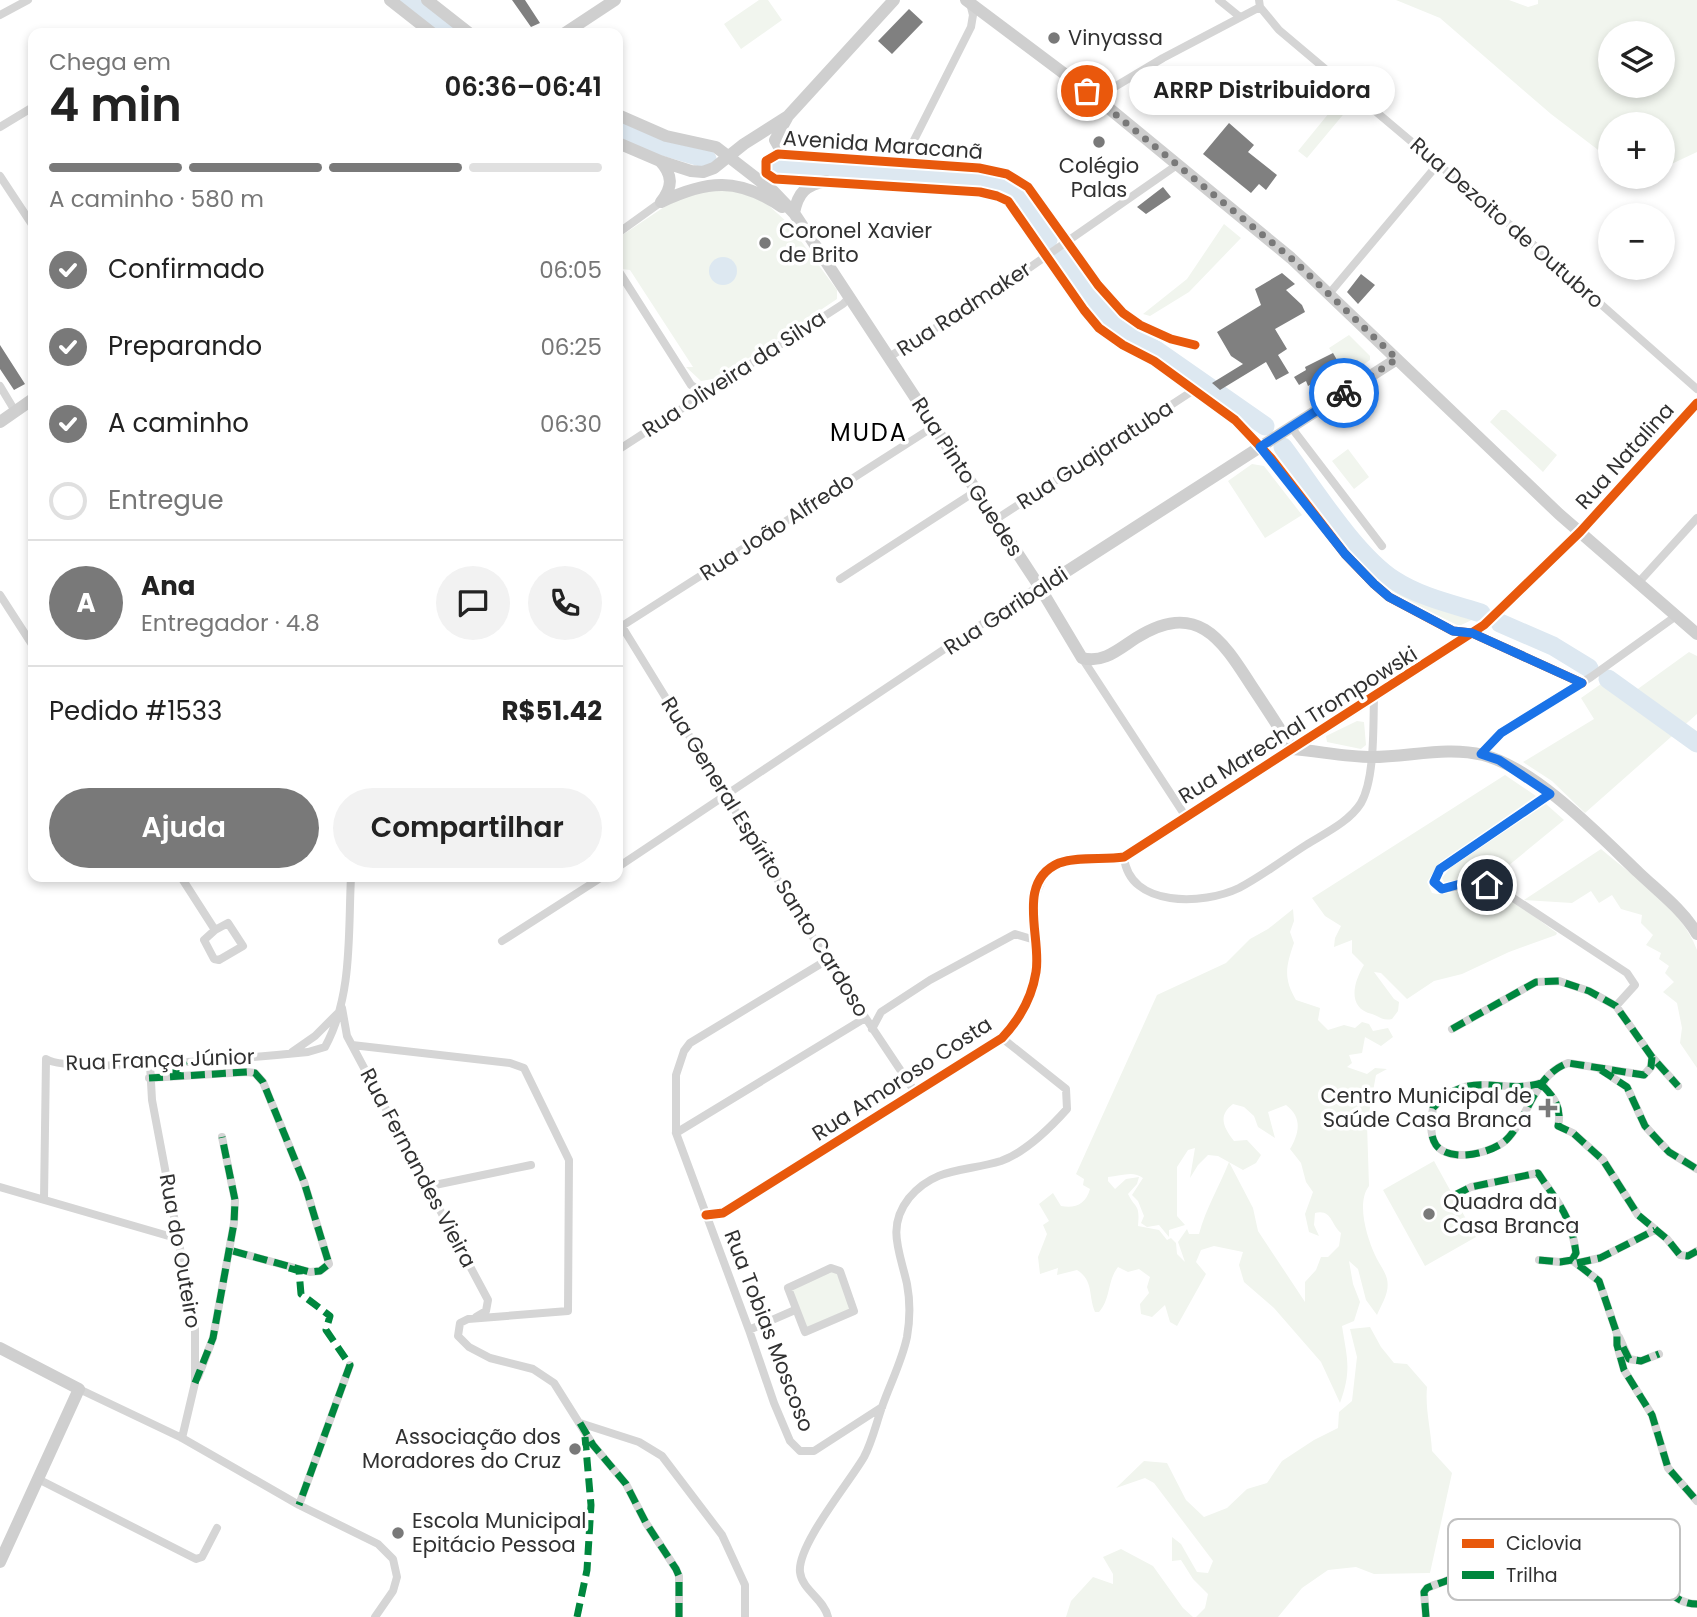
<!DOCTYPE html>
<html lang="pt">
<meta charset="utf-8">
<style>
body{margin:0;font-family:Poppins,sans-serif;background:#f2f2f2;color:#222;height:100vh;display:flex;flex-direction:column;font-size:26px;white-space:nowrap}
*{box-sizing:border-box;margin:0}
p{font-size:23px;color:#767676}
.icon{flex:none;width:38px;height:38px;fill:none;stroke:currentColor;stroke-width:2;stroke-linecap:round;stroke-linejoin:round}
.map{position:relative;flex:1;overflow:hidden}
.drawer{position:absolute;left:28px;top:28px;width:595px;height:854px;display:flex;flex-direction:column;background:#fff;border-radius:14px;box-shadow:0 4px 10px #0003}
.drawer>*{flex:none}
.tools{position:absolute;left:1598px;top:21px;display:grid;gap:14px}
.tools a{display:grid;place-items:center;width:77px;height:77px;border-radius:50%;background:#fff;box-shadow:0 4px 10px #0003;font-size:35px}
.pin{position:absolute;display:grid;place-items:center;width:60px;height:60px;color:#fff;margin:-30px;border:4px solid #fff;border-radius:50%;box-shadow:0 2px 7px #0007}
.courier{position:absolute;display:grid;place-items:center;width:70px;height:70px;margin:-35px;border:5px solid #1a73e8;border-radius:50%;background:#fff;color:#222;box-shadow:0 2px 9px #0007}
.bubble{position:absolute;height:49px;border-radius:24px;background:#fff;box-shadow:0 4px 10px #0003;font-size:23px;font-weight:600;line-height:49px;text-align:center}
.headline em{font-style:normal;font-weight:600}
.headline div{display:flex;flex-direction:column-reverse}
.headline{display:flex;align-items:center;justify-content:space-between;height:119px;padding:0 21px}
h1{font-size:46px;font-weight:600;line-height:52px}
.bar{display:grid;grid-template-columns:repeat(4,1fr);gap:10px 7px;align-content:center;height:84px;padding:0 21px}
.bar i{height:9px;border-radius:5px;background:#e0e0e0}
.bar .on{background:#797979}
.bar p{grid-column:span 4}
.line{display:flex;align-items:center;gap:18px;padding:0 21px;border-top:2px solid #e0e0e0}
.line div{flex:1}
.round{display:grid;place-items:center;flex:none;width:74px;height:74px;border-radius:37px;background:#f2f2f2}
ol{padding:0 21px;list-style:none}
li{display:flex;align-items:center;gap:21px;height:77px}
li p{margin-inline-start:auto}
li .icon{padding:7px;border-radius:50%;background:#797979;color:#fff;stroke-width:4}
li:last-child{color:#767676}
li i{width:38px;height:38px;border:4px solid #e0e0e0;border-radius:50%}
.action{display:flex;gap:14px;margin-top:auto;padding:14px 21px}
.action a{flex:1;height:80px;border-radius:42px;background:#797979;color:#fff;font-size:28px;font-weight:600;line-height:80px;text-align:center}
.action a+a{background:#f2f2f2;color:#222}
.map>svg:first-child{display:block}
.green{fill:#f1f5ee;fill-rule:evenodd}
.water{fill:#dde8f1}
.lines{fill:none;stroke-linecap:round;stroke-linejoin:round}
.river{stroke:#dde8f1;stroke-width:19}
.building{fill:#808080}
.street{stroke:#d5d5d5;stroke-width:8}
.secondary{stroke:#cfcfcf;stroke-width:12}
.quiet{stroke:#00873e;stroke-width:7;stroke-dasharray:14 7;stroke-linecap:butt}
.cycleway-casing{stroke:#fff;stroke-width:13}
.cycleway{stroke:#e8590c;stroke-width:9}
.done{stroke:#797979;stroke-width:7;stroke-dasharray:0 12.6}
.route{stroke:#1a73e8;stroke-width:9}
.poi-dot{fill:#797979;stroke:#fff;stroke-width:2.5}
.labels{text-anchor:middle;stroke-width:7;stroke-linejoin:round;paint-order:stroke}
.poi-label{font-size:21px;fill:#313131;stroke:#fff;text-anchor:start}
.street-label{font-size:21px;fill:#313131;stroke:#fff}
.quarter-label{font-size:24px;letter-spacing:2px;fill:#000;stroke:#fff}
.key{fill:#fff;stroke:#c1c1c1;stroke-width:2}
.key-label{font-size:19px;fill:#313131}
</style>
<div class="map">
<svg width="1697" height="1617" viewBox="0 0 1697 1617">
<rect width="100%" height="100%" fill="#fff"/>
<path class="green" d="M759,0H768L782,20L741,49L724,24Z
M1396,0H1509L1528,7L1538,4V0H1697V152L1663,168L1662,124H1610V159L1551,114L1440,18ZM1610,33H1662V86H1610Z
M1338,102L1347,110L1307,158L1298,151Z
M735,189L767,204L787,222L837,290V299L719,378L701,381L686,367H693L630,270L622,269L618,263V238L673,201L693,193Z
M1224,224L1241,238L1189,292L1150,316L1143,314L1187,279Z
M1349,335L1370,356V360L1318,397L1312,393L1309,385L1338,374L1337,366L1340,364L1329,348Z
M1501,410H1506L1557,455L1543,472L1490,422Z
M1348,449L1369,477L1354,489L1332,461Z
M1278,451L1322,513L1373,571L1389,584L1417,599L1476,618L1459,626C1434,613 1406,602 1383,584C1343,552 1306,496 1275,454Z
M1252,464L1264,466L1302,515L1265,538L1228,481Z
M1689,652L1697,656V714L1585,813L1552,781L1523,762L1594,719L1581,698L1611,677L1635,691Z
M1357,721L1364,722L1366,745L1361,749L1327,742L1326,736Z
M1505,775L1536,796L1440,862L1427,882L1432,893C1446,897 1460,888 1475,888C1504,889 1534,917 1557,933L1556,935L1509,952L1462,974L1434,981L1407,999L1381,973L1374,972L1394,999L1399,1002L1398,1011L1392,1019C1383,1021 1380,1017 1372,1014C1347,1008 1353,983 1364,965L1352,953V940L1334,947L1335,938L1341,926L1325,916L1312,898Z
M1546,804L1564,820L1508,866L1491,855L1459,880L1444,882L1442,878L1450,868Z
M1601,849C1635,878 1681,907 1697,950V1068L1680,1043L1682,1028L1677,1003L1663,992L1674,982L1665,973L1669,966L1659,959L1661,953L1646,945L1653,935L1641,923L1642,915L1621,909L1612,895L1599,903L1591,891L1572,903L1524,900Z
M1293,909L1294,921L1290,932L1294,943C1286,966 1283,978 1296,1000L1320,1008L1318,1020L1328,1030L1344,1025L1355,1028L1362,1022L1369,1024L1373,1031L1388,1028L1393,1037L1381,1046L1365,1037L1362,1053L1349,1055L1352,1063L1347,1067L1367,1074L1375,1068L1387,1069L1376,1075L1367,1124L1369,1186C1356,1203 1367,1237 1375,1255C1378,1262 1385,1271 1387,1279C1390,1293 1382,1303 1377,1315L1366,1300L1358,1269L1349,1261L1353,1284L1360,1302L1354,1321L1342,1326C1347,1358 1352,1370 1340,1403L1321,1362L1274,1308L1244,1282L1239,1265L1243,1252L1214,1246L1201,1250L1196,1262L1206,1274L1177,1326L1170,1322L1165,1305L1152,1317L1141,1314L1140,1304L1149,1293L1147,1287L1150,1277L1139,1269L1128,1272L1118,1267C1107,1281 1111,1299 1099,1312H1095C1088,1295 1094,1281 1077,1270L1057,1275L1058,1268L1040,1274L1038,1257L1047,1234L1043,1225L1049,1221L1039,1204L1053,1193L1061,1206C1075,1209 1086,1204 1090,1189L1083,1185L1084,1179L1076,1174L1157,995L1226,963L1250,939L1268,929ZM1233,1104L1244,1107L1254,1116L1258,1127L1275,1138L1268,1112L1286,1105C1303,1118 1299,1133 1290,1149L1301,1163L1306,1182L1313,1192L1305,1214L1309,1232L1319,1236L1314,1225L1315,1213C1332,1209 1331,1225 1341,1233L1339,1246L1328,1257H1321L1316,1270L1305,1282V1302L1258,1231L1253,1208L1229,1162C1219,1187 1206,1208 1199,1234H1189L1187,1229L1178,1242L1185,1262L1177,1254L1176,1243L1171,1238L1167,1240L1159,1230L1138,1226C1140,1203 1136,1210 1128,1194L1137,1184L1139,1177L1126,1179L1115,1189L1108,1181V1177C1121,1176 1133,1170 1143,1178L1132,1195L1138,1201L1144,1216L1141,1223L1147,1227L1159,1225L1169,1237V1230L1185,1225L1177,1216V1167L1188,1150L1195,1148L1190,1178L1198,1165L1208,1155L1218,1156L1243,1170L1256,1163L1261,1155L1247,1140L1234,1141C1224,1128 1217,1116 1233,1104Z
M1434,1161L1476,1237L1425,1266L1383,1190Z
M835,1270L853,1308L807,1330L789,1289Z
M1370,1327L1381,1347L1394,1363L1407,1364L1427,1387C1425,1410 1431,1429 1432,1451L1452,1473L1430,1573L1374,1574L1356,1567L1328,1570L1302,1588L1278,1617H1196L1205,1608L1208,1594L1193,1579L1181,1560L1172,1561V1537L1181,1544L1197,1572L1208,1573L1213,1561L1154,1483L1145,1478L1116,1488L1144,1461L1167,1463L1186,1500L1204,1517L1227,1508L1247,1489L1267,1483L1282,1461L1314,1440L1338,1428L1339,1412L1352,1401L1357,1357L1350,1329Z
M1121,1549L1153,1566L1183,1608L1193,1617H1066L1071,1601L1093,1577L1113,1584V1574L1103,1557Z"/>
<path class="water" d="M709 271a14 14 0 1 1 28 0a14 14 0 1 1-28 0Z"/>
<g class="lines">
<path class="river" d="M408,0L449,33
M618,128L659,145L707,159
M773,166L998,184L1018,196L1048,240
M1061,258L1088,297L1115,327L1156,350L1265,426
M1283,447C1313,487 1354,554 1394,580C1420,597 1452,604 1481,613
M1500,623L1553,646L1589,668
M1608,679L1697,743"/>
</g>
<path class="building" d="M512,0H525L540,23L531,27Z
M909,9L923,22L892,54L878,41Z
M1229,123L1254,145L1248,152L1277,175L1266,190L1259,184L1251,193L1203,154Z
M1163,187L1171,197L1146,214L1137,207Z
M1282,273L1295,284L1286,290L1302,305L1305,312L1275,329L1287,349L1278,355L1289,373L1276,380L1266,362L1220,390L1212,383L1243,364L1231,356L1217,332L1261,305L1255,289Z
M1361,274L1375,285L1358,304L1347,292Z
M0,345L25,384L14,390L0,369Z
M1333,353L1340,365L1336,371L1338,374L1327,380L1325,376L1308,386L1306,381L1299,385L1294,377L1306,370L1305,367Z"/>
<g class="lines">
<path class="street" d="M1219,0L1240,17
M1259,0L1260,7L1279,30L1527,239L1697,389
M0,15L28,0
M1096,98L1163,58L1260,7
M0,127L33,107
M903,162L971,27L973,15L970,3
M0,176L33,226
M618,233L661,202
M618,270L691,385L704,393
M1329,294L1438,164
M1195,345L1171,339L1140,325L1123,313L1098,285L1028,187L1007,174L979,168L778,154L766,161V173L775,179L980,192L997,196L1008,201L1084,310L1099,328L1123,345L1154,361L1235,420L1271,458L1345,554L1374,584L1389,597L1453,631L1472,633L1582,683
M889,357L1006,284L1177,165
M0,386L15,411
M1291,427L1382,546
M618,450L843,304L850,297
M995,520L1194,390
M1580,532L1697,403
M840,579L976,491
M1639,582L1697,518
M0,595L33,646
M618,620L827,960L915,1092
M622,626L933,427
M1082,658L1186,817
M1481,754L1501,733L1591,677L1676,616
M1550,794L1440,869L1434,882L1442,889L1475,884L1501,890L1627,973L1635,985L1616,1006
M1124,857C1129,908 1204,905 1239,888C1262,876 1284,859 1306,845C1325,833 1349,822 1361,803C1375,778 1373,727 1374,698
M618,867L1039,586
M181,877L215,930L204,940L214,959L219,960L243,946L228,923L215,930
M502,941L602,877
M827,960L690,1043L684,1051L676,1075V1133L749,1330L774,1403L790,1441L800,1451H814L882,1407
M342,1008L347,1036L488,1300L486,1311L476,1317
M872,1029L881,1012L930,980L1015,934L1035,940
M1452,1029L1536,982L1559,981L1589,991L1616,1006L1652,1057L1678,1086
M352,1045L510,1063L524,1068L569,1160L568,1311L468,1319L460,1323L458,1336L469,1347L490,1358L533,1369L554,1383L593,1445L626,1484L646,1523L676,1569L679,1576V1617
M292,1052L315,1036L338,1013
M150,1064L152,1100L195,1328V1383L182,1438
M1598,1068L1627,1087L1645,1126L1669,1152L1697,1169
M149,1078L247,1072L255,1073L263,1082L304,1182L329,1264L320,1271L310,1272L229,1250
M1544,1082C1503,1097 1469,1066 1433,1108C1431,1119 1429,1135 1436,1145C1450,1164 1496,1153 1509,1137C1530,1113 1535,1075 1568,1063L1644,1075L1651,1067L1652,1057
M1543,1086C1555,1098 1562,1109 1558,1126L1573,1133L1603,1160L1638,1215L1667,1239L1680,1255L1688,1256L1697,1251
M676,1133L865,1018
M430,1186L531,1165
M0,1187L179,1239
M1455,1195L1471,1187L1538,1173C1558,1203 1571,1215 1576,1253L1572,1260
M44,1199L46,1059C69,1075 268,1056 308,1052L325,1047C353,996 348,933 351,877
M706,1215L723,1213L1002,1038L1014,1025L1028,999L1036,972L1032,904L1044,875L1052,867L1063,862L1124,857L1292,749
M1539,1260L1560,1262L1572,1260L1599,1281L1617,1334V1345L1624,1370L1652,1415L1668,1468L1697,1501
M1577,1263L1600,1258L1655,1230
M831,1268L840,1271L854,1311L805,1332L788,1288Z
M749,1330L795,1310
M1619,1337L1629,1359L1641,1361L1659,1354
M198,1377L213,1338L234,1223L235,1200L222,1137
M79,1389L182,1438L299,1505L378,1544L393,1559L397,1577L393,1591L375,1617
M580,1423L639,1442L662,1456L722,1535L745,1585V1617
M38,1479L196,1559L202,1557L217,1528
M299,1505L350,1365
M828,1617C824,1599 802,1590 800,1572C797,1545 849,1483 864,1457C872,1442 876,1424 882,1407C890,1384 902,1361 907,1337C910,1320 910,1300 907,1284C900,1252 886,1227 909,1198C936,1166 966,1172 1001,1161C1026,1152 1050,1128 1067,1109L1066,1089L1002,1038
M1426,1617L1424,1592L1427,1588C1444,1580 1461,1582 1460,1559C1497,1523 1535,1580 1568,1592L1578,1591L1583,1582L1576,1558L1577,1554L1588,1550H1595C1612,1558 1630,1564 1646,1573C1665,1584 1673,1604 1697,1604"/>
<path class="secondary" d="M390,0L432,33
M427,0L469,33
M966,0L1094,96L1291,258L1559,514L1697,634
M565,33L615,0
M618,115L666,136L716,147L773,191L794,213L1039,586L1082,658C1103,664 1119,649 1136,638C1196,600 1221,638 1251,685C1265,706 1279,727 1292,749
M618,143L660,161L691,171L703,172L714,168L744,144L788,116L894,0
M783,154L775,140L787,118
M660,161C673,175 673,187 661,202
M661,202C707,180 738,177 782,207
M794,213C798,192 806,185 826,181
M0,422L33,399
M1039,586L1047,584L1397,359
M1292,749C1318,751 1346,757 1372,757C1409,757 1447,746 1483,755C1535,768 1600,836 1639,873C1659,892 1683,910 1697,934
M1292,749L1484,625L1580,532
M0,1348L79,1389L0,1562"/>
<path class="quiet" d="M1452,1029L1536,982L1559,981L1589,991L1616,1006L1652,1057L1678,1086
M1601,1070L1627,1087L1645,1126L1669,1152L1697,1169
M182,1077L176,1073V1067L186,1061
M149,1078L247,1072L255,1073L263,1082L304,1182L329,1264L320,1271L310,1272L229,1250
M1544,1082C1503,1097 1469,1066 1433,1108C1431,1119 1429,1135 1436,1145C1450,1164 1496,1153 1509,1137C1530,1113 1535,1075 1568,1063L1644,1075L1651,1067L1652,1057
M1543,1086C1555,1098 1562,1109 1558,1126L1573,1133L1603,1160L1638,1215L1667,1239L1680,1255L1688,1256L1697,1251
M1455,1195L1471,1187L1538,1173C1558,1203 1571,1215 1576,1253L1572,1260
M1539,1260L1560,1262L1572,1260L1599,1281L1617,1334V1345L1624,1370L1652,1415L1668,1468L1697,1501
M1577,1263L1600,1258L1655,1230
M289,1268L299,1271L301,1294L330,1316L326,1330L350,1365L299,1505
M1623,1347L1629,1359L1641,1361L1659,1354
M195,1383L213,1338L234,1223L235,1200L222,1137
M580,1423L593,1445L626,1484L646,1523L676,1569L679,1576V1617
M577,1617L587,1570L591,1505L585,1437
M1426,1617L1424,1592L1427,1588C1444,1580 1461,1582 1460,1559C1497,1523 1535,1580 1568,1592L1578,1591L1583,1582L1576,1558L1577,1554L1588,1550H1595C1612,1558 1630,1564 1646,1573C1665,1584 1673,1604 1697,1604"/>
<g class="cycleway-casing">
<path id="cycleway" d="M1195,345L1171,339L1140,325L1123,313L1098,285L1028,187L1007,174L979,168L778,154L766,161V173L775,179L980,192L997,196L1008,201L1084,310L1099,328L1123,345L1154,361L1235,420L1271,458L1345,554L1374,584L1389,597L1453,631L1472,633L1582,683
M706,1215L723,1213L1002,1038C1019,1020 1032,997 1036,972C1042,938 1015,882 1059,863C1078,856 1103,860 1124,857L1484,625L1580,532L1697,403"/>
</g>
<use href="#cycleway" class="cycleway"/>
</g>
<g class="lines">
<path class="done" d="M1087,91L1291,258L1397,359L1344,393"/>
<path class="route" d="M1344,393L1260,447L1345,554L1374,584L1389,597L1442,625L1453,631L1472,633L1582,683L1501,733L1481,754L1499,760L1550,794L1440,869L1434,882L1442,889L1460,884L1487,885"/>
</g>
<g class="poi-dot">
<circle cx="1054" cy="38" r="7"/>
<circle cx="1099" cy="142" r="7"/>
<circle cx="765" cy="243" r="7"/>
<path d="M1544.5 1097.5h7v7h7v7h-7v7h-7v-7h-7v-7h7z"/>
<circle cx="1429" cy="1214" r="7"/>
<circle cx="575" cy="1449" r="7"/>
<circle cx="398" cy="1533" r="7"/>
</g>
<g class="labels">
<g class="poi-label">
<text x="1068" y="45">Vinyassa</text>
<text x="1099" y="173" text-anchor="middle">Colégio<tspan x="1099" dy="24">Palas</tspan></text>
<text x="779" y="238">Coronel Xavier<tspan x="779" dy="24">de Brito</tspan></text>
<text x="1532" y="1103" text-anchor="end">Centro Municipal de<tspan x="1532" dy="24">Saúde Casa Branca</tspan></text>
<text x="1443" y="1209">Quadra da<tspan x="1443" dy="24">Casa Branca</tspan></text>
<text x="561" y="1444" text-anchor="end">Associação dos<tspan x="561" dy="24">Moradores do Cruz</tspan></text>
<text x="412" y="1528">Escola Municipal<tspan x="412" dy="24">Epitácio Pessoa</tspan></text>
</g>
<g class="street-label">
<text transform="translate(883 145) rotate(4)" y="7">Avenida Maracanã</text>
<text transform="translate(1507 223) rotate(41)" y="7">Rua Dezoito de Outubro</text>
<text transform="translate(964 309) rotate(-33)" y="7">Rua Radmaker</text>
<text transform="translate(734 374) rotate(-33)" y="7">Rua Oliveira da Silva</text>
<text transform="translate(1095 455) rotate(-33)" y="7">Rua Guajaratuba</text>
<text transform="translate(1625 456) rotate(-48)" y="7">Rua Natalina</text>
<text transform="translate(967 477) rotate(57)" y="7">Rua Pinto Guedes</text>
<text transform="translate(777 527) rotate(-33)" y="7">Rua João Alfredo</text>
<text transform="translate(1006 611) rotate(-33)" y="7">Rua Garibaldi</text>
<text transform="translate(1298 725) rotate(-32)" y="7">Rua Marechal Trompowski</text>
<text transform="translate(765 857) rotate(58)" y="7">Rua General Espírito Santo Cardoso</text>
<text transform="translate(160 1060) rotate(-2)" y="7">Rua França Júnior</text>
<text transform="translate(902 1079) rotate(-33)" y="7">Rua Amoroso Costa</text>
<text transform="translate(418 1168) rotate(62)" y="7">Rua Fernandes Vieira</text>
<text transform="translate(180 1251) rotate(80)" y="7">Rua do Outeiro</text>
<text transform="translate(769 1331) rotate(69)" y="7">Rua Tobias Moscoso</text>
</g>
<g class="quarter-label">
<text x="869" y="441">MUDA</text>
</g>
</g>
<rect x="1448" y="1519" width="232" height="81" rx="10" class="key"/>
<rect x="1462" y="1539" width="32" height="9" fill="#e8590c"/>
<rect x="1462" y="1571" width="32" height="8" fill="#00873e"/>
<g class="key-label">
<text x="1506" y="1550">Ciclovia</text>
<text x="1506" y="1582">Trilha</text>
</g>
</svg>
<div class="tools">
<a><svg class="icon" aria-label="layers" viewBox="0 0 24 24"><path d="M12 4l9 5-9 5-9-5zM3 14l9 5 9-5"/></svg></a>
<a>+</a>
<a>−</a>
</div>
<div class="pin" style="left:1087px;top:91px;background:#ea580c"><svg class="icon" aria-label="bag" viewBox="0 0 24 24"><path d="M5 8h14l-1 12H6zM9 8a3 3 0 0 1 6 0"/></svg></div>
<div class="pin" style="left:1487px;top:885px;background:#1f2937"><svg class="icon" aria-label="home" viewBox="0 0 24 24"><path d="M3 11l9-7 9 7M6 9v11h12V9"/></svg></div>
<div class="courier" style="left:1344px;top:393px"><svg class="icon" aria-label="bike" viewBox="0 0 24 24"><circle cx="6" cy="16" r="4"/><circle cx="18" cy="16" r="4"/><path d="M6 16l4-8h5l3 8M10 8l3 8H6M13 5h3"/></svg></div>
<div class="bubble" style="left:1129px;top:66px;width:266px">ARRP Distribuidora</div>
<section class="drawer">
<div class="headline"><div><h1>4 min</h1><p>Chega em</p></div><em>06:36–06:41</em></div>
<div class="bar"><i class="on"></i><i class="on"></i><i class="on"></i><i></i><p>A caminho · 580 m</p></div>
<ol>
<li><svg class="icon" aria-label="check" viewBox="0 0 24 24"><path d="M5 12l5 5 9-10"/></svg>Confirmado<p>06:05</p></li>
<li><svg class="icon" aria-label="check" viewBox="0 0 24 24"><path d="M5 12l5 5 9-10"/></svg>Preparando<p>06:25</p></li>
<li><svg class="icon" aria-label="check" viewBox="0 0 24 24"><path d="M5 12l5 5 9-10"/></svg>A caminho<p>06:30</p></li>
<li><i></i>Entregue</li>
</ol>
<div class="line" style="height:126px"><b class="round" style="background:#797979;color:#fff">A</b><div><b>Ana</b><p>Entregador · 4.8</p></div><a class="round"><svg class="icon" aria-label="chat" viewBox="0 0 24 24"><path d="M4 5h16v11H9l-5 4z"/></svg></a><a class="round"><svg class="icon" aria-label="phone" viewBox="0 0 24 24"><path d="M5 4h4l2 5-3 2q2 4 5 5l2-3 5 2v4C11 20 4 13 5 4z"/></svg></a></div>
<div class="line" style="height:91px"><div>Pedido #1533</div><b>R$51.42</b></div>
<div class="action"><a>Ajuda</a><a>Compartilhar</a></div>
</section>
</div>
